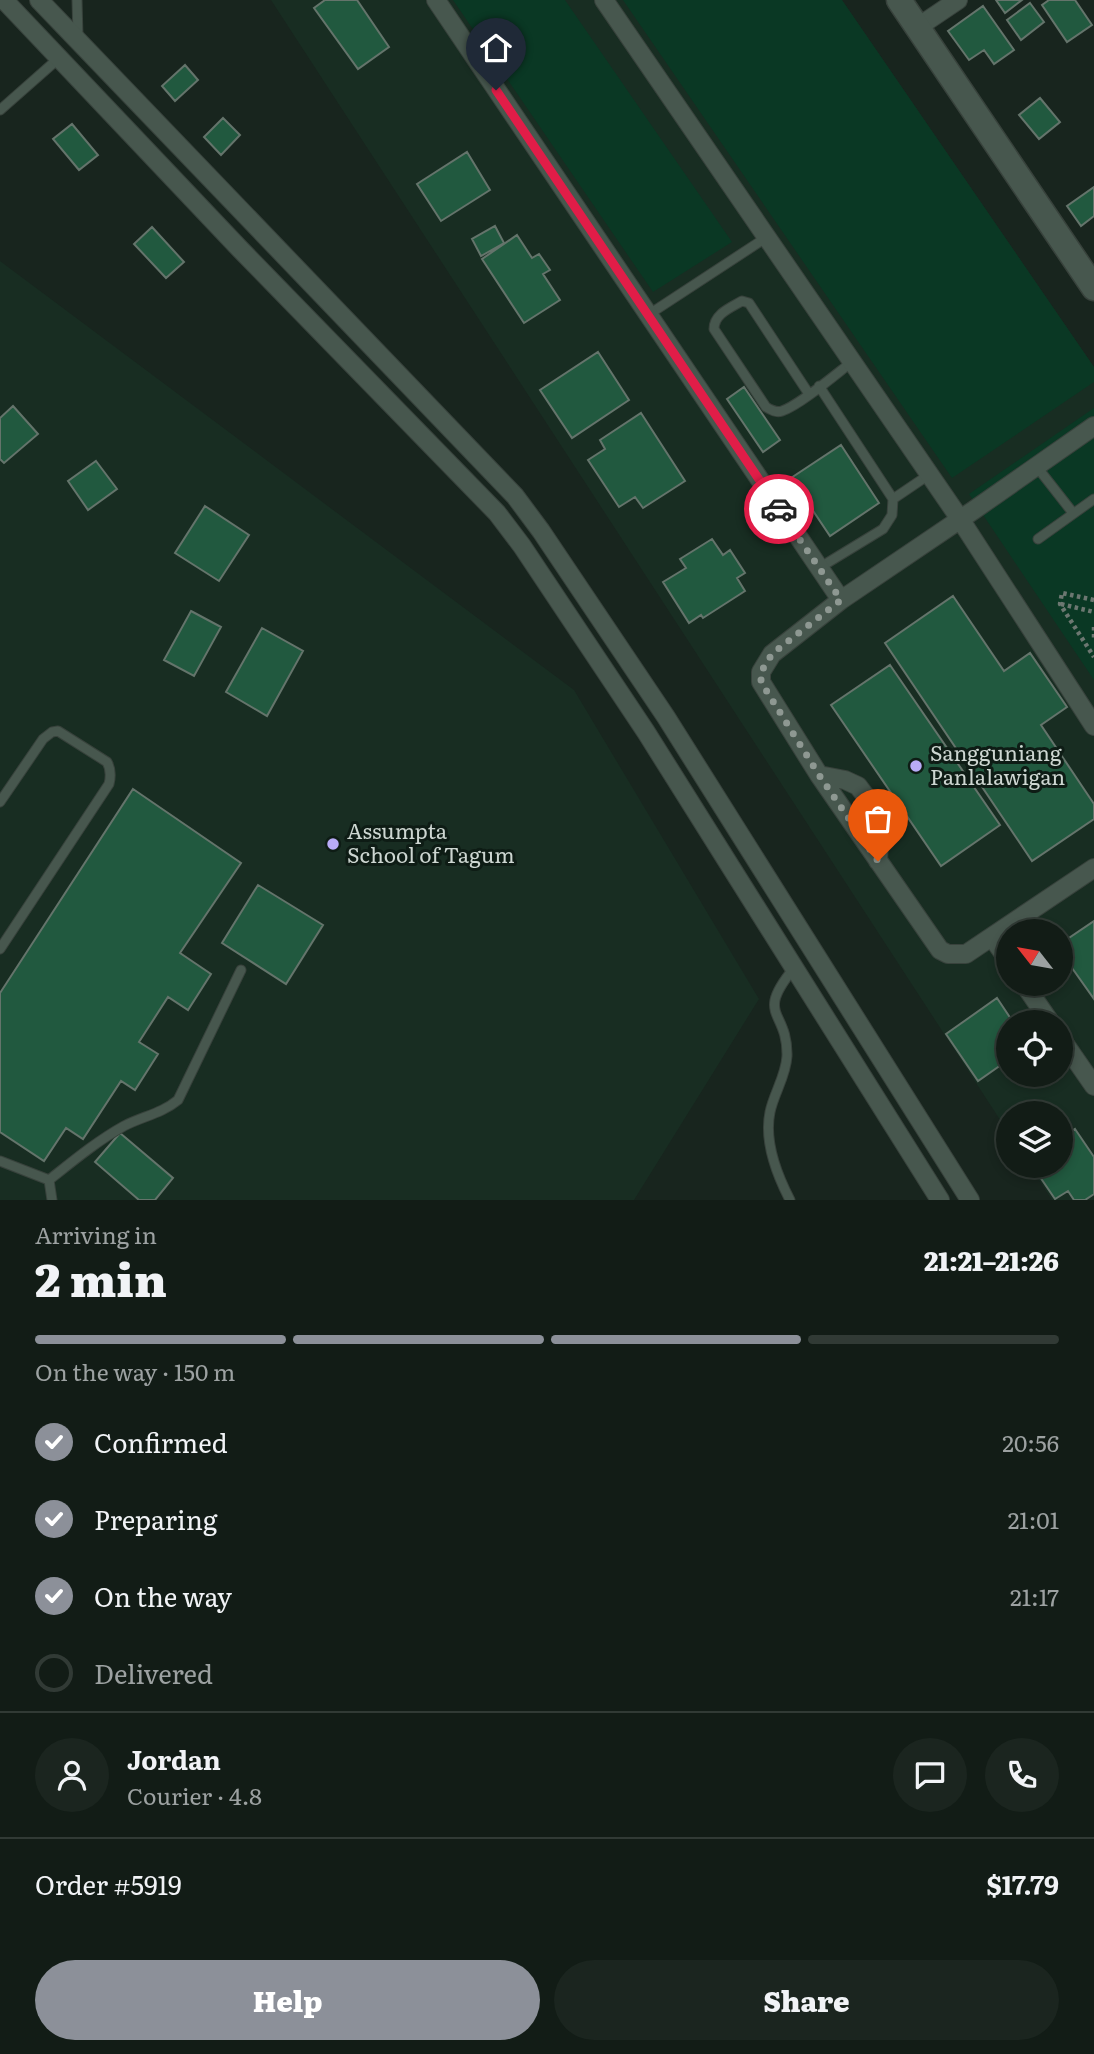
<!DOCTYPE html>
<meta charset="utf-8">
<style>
body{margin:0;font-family:Literata,serif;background:#1b251f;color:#f1f3f6;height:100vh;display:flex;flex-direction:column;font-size:26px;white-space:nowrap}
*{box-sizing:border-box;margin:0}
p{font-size:23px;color:#9ca1a1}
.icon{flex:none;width:38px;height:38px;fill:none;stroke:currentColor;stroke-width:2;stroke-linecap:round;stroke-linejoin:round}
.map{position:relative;height:1200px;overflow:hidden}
.drawer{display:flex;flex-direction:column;background:#121c16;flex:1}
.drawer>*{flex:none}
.needle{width:46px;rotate:301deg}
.buttons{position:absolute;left:996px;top:919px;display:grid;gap:14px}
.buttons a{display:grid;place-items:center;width:77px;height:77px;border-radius:50%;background:#121c16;box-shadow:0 4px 10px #0003,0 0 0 2px #313a35;font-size:35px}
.pin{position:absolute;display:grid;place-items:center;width:60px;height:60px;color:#fff;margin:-72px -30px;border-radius:50% 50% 50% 0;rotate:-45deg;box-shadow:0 0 7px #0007}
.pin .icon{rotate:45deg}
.courier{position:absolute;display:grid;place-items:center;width:70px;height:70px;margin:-35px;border:5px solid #e11d48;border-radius:50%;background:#fff;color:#222;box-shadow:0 2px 9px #0007}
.head em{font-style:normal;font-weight:800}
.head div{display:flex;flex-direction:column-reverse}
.head{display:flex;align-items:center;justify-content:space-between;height:119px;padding:0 35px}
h1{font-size:46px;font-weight:800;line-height:52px}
.bar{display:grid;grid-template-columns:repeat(4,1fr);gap:10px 7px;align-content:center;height:84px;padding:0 35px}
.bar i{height:9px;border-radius:5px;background:#313a35}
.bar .selected{background:#8c9099}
.bar p{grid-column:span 4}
.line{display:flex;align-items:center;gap:18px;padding:0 35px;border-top:2px solid #313a35}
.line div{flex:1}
.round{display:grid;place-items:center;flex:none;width:74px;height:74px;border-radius:37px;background:#1b251f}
ol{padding:0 35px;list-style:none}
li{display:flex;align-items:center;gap:21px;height:77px}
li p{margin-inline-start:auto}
li .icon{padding:7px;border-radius:50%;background:#8c9099;color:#fff;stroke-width:4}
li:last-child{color:#9ca1a1}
li i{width:38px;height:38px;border:4px solid #313a35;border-radius:50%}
.action{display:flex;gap:14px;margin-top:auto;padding:14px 35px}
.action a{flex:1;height:80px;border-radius:42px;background:#8c9099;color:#fff;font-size:28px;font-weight:800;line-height:80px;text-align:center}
.action a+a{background:#1b251f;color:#f1f3f6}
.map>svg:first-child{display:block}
.built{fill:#182d22;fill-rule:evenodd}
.green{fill:#0a3824}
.building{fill:#21593f;stroke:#64746b;stroke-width:2}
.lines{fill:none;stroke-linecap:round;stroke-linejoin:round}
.lane-casing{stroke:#38423c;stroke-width:11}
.street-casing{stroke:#38423c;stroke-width:20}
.secondary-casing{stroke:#38423c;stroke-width:27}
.path{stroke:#6c7771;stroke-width:4.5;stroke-dasharray:3.5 3.5;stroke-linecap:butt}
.lane{stroke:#47574e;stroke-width:9}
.street{stroke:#47574e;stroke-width:18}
.secondary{stroke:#47574e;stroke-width:24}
.done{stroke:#8e9892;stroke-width:7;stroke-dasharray:0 12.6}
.route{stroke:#e11d48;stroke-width:9}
.poi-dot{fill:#b8abf7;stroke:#0e1c15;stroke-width:2.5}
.labels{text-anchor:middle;stroke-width:6;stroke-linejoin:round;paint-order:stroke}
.poi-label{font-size:21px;fill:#cdd6d1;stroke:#0e1c15;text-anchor:start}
</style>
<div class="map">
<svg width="1094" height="1200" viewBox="0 0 1094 1200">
<rect width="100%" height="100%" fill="#18251e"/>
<path class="built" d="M271,0H842L1094,367V1200H1052L1030,1166H1060V1113H1008V1132ZM1008,931H1060V984H1008ZM1008,1022H1060V1074H1008Z
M0,261L574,690L759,999L634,1200H0Z"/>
<path class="green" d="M453,0H565L732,242L653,292Z
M623,0H842L1094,367V382L952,478Z
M1094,408V680L969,494Z"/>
<path class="building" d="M325,0H357L389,47L358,69L314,8Z
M996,0H1022L1005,13Z
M1049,0H1075L1092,25L1067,42L1042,5Z
M1030,3L1044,22L1021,40L1007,20Z
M983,6L1014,50L994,64L984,50L969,60L948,31Z
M185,65L198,80L175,101L162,86Z
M1040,98L1060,122L1039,139L1019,115Z
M223,118L240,135L221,155L204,137Z
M72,124L98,155L79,170L53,139Z
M467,152L490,190L441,221L417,184Z
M1094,187V216L1081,226L1067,206Z
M495,226L504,243L481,256L472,239Z
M152,227L184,262L166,278L134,244Z
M517,235L532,258L539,254L550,270L543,274L560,300L524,323L482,259Z
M598,352L629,400L572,438L540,390Z
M744,387L780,440L763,452L727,399Z
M13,406L38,434L4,463L0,459V418Z
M641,413L685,481L643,508L635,497L619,507L588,460L605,449L600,440Z
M841,445L879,503L830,536L791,478Z
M96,461L117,489L88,510L68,481Z
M205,506L249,535L219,581L175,553Z
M712,539L723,555L730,550L745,573L737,578L745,591L703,618L701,615L689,623L663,582L686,568L680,559Z
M953,596L1004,671L1030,653L1067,707L1041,725L1094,804V819L1032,861L885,643Z
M191,611L221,627L194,676L164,660Z
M262,628L303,651L267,716L226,692Z
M890,665L1000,825L941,866L831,705Z
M133,789L241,863L180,953L211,974L188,1010L168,997L139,1042L158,1054L135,1090L121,1081L83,1139L66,1128L44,1161L0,1132V993Z
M258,885L323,925L286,984L222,943Z
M1094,921V999L1060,951V944Z
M997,998L1013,1022H1008V1060L978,1081L946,1034Z
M1075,1129L1094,1157V1194L1085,1200H1074L1068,1191L1055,1199L1038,1174L1050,1166H1060V1139Z
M120,1133L173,1178L155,1200H139L95,1162Z"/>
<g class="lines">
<g class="lane-casing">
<path id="lane" d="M77,0L78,37
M0,110L59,58
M648,315L767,237
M819,386L893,499L930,474
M809,394L749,303L742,301C730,308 714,314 714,329L766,407C771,410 776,413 782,411C800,405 836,374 853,361
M1037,467L1073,513
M1038,539L1094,499
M819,568L883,529L892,515L893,499
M0,802L43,739L52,732L58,731L107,762C111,769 111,776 109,784L0,949
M0,1161L49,1180L52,1200
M49,1180C73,1161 97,1141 124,1126C143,1116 161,1114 178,1100L241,970
M790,1200C777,1175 764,1141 770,1112C774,1093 786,1076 787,1056C788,1009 754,1017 794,968"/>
</g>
<g class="street-casing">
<path id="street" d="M4,0L240,249L497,513L522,546L646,732L940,1200
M39,0L515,496L541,531L666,717L970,1200
M436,0L841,600
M604,0L960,519L1094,726
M918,27L958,0
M1094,426L974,510L841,600L772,654L761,672V682L819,775L940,950L948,954H966L1094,868
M819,775L845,780L858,786L876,810L880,821L878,861
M992,937L1008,960
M1024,984L1050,1022
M1060,1037L1094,1086"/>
</g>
<g class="secondary-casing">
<path id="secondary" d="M899,0L1094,288"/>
</g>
<path class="path" d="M1094,600L1062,593L1060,604L1094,657
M1061,604L1094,612
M1094,627V641"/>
<use href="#lane" class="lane"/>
<use href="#street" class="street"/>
<use href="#secondary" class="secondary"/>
</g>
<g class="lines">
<path class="done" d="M779,509L841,600L772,654L761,672V682L819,775L878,861"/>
<path class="route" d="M496,90L779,509"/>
</g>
<g class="poi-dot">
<circle cx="916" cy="766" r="7"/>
<circle cx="333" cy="844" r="7"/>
</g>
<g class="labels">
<g class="poi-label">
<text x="930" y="761">Sangguniang<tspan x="930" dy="24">Panlalawigan</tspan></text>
<text x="347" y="839">Assumpta<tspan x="347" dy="24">School of Tagum</tspan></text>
</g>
</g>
</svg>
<div class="buttons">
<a><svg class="needle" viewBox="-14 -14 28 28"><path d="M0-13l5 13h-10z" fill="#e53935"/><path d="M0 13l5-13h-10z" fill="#9ca1a1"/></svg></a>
<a><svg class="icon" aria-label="locate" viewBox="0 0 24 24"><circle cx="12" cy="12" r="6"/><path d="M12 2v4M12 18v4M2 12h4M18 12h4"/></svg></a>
<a><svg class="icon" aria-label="layers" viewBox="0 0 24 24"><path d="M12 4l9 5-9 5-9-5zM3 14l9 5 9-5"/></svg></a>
</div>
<div class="pin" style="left:878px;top:861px;background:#ea580c"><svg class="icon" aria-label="bag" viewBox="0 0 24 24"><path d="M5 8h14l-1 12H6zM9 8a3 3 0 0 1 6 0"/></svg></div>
<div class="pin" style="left:496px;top:90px;background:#1f2937"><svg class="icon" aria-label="home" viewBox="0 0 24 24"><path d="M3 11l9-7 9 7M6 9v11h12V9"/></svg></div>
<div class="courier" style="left:779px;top:509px"><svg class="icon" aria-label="car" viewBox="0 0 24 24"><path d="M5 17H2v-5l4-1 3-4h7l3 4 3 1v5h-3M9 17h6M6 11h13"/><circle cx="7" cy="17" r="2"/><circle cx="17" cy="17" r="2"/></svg></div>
</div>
<section class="drawer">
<div class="head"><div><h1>2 min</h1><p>Arriving in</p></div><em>21:21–21:26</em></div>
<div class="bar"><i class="selected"></i><i class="selected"></i><i class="selected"></i><i></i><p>On the way · 150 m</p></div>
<ol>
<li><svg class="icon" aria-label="check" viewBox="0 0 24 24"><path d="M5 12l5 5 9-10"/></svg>Confirmed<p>20:56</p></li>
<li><svg class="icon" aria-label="check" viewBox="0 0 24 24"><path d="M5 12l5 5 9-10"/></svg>Preparing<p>21:01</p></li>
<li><svg class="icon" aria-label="check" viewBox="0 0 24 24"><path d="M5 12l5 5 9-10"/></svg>On the way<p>21:17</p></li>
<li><i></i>Delivered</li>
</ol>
<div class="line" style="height:126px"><a class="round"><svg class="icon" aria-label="person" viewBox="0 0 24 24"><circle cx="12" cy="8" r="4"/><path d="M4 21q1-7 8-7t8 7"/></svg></a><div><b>Jordan</b><p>Courier · 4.8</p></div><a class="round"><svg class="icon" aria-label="chat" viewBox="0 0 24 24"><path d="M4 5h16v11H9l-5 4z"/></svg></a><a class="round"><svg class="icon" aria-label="phone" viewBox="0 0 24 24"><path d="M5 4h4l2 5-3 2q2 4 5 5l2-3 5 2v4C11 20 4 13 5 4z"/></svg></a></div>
<div class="line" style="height:91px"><div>Order #5919</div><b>$17.79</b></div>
<div class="action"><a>Help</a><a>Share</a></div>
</section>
